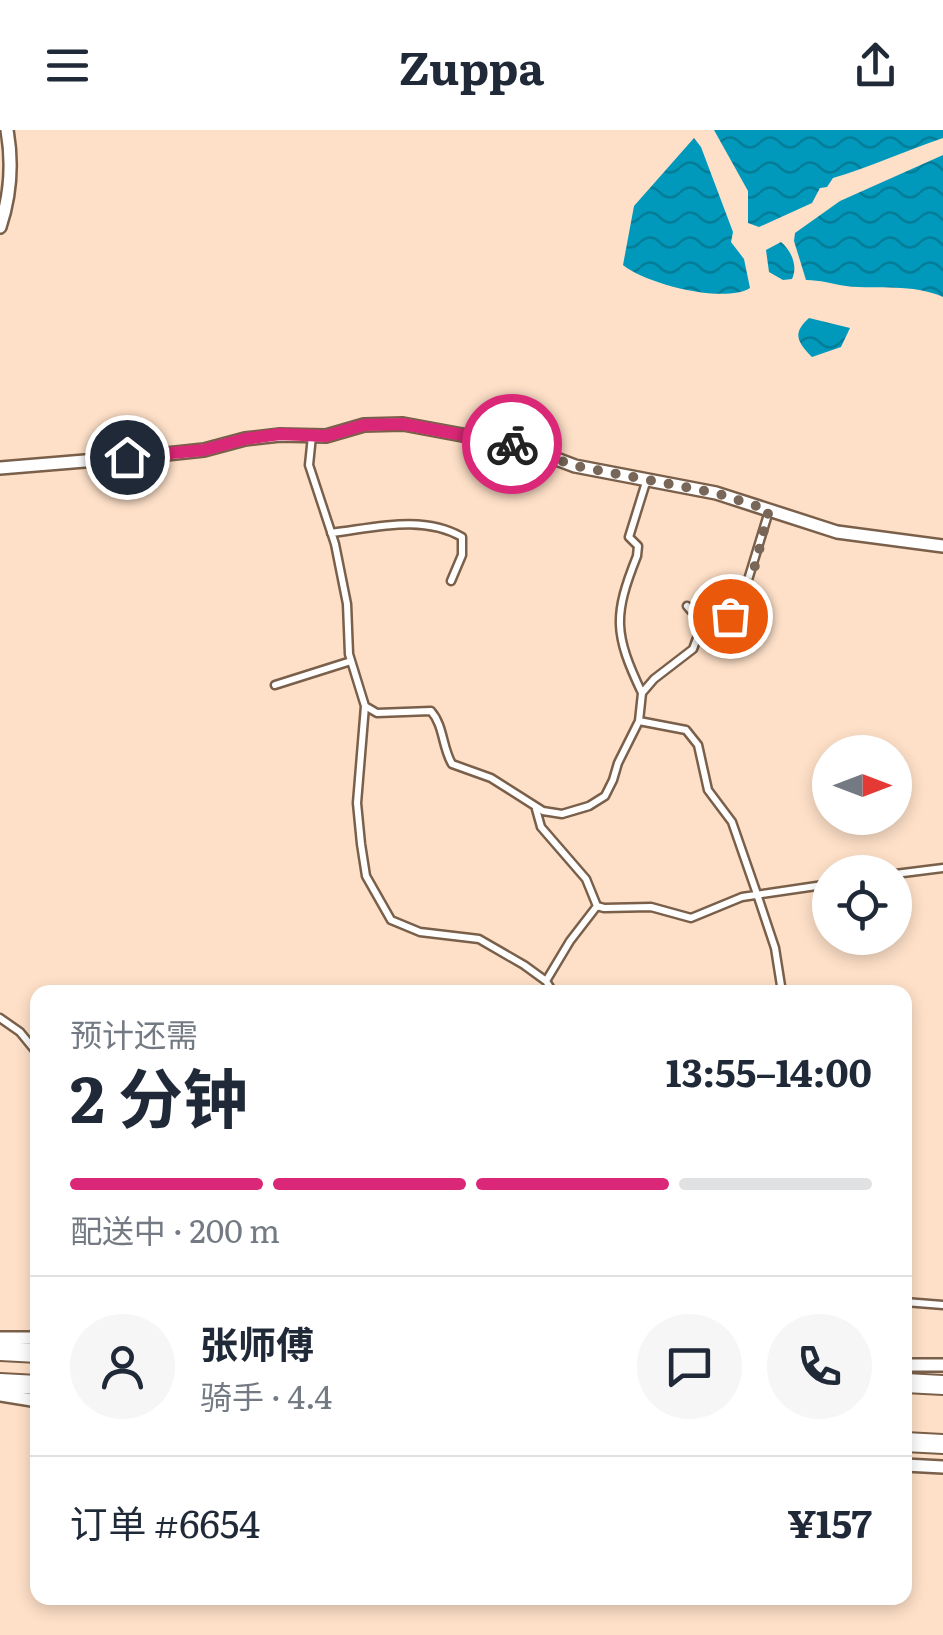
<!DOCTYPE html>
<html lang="zh">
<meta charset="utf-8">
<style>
body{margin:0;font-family:Literata,"Noto Sans SC",serif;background:#f6f6f7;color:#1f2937;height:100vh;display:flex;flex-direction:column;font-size:38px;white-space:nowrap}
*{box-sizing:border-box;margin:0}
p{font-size:32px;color:#747a83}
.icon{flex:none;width:55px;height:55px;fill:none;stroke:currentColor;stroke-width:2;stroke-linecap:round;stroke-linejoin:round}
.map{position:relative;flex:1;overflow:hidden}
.panel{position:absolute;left:30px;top:855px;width:882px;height:620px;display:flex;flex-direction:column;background:#fff;border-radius:20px;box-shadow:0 5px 15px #0003}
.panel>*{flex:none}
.needle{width:65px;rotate:90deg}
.buttons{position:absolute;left:812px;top:605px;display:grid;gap:20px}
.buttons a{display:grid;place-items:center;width:100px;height:100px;border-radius:50%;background:#fff;box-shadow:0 5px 15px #0003;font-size:50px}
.pin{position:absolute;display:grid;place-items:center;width:85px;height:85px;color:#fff;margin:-42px;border:5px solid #fff;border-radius:50%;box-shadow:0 2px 10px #0007}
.courier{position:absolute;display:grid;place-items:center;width:100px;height:100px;margin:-50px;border:8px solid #db2777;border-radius:50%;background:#fff;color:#222;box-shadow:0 2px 12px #0007}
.summary em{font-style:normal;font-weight:700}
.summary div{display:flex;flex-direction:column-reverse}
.summary{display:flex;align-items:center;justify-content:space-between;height:170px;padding:0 40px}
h1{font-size:65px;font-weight:700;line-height:75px}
.bar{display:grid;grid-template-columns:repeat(4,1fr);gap:15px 10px;align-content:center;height:120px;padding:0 40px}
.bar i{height:12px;border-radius:8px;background:#e0e1e3}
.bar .selected{background:#db2777}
.bar p{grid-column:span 4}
.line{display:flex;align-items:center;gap:25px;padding:0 40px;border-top:2px solid #e0e1e3}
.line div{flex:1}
.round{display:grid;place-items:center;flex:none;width:105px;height:105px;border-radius:52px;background:#f6f6f7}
header{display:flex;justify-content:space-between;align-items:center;height:130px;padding:0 40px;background:#fff;font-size:45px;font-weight:700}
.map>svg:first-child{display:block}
.water{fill:url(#water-waves)}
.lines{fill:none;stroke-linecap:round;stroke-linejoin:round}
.lane-casing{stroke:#7a604a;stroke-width:11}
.street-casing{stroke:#7a604a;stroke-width:16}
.primary-casing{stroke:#7a604a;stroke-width:22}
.lane{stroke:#fff;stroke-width:6}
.street{stroke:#fff;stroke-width:11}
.primary{stroke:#fff;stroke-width:18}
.done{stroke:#786658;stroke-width:10;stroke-dasharray:0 18}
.route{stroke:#db2777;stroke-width:12}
</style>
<header><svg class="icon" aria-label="menu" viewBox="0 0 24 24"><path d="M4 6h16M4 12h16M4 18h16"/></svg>Zuppa<svg class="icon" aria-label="share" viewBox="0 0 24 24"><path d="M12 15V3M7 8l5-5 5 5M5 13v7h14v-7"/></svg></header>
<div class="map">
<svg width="943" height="1505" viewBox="0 0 943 1505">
<defs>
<pattern id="water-waves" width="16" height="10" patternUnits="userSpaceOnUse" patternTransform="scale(2.5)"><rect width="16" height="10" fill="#0099bc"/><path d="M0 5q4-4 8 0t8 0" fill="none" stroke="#037d98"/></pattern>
</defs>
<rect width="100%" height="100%" fill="#fee0c8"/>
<path class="water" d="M714,0H943V8C905,21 870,37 833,48L827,57L820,58L812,73L759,97L748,93V61Z
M694,8L701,17L733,102L731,112L744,129L750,158C724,174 646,154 623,135L634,76Z
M943,25V167C912,153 879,160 846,156C833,154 820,150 806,150L794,111L795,103L840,71Z
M781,112C792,121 798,137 792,149L783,150L769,142L766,120Z
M809,188L850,198L841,217L812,227C797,212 792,203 809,188Z"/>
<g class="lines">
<g class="lane-casing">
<path id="lane" d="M312,306L309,335L335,414L347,474L349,524L365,576L377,583L431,581C444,596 442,617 452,634L491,648L543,681L562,684L589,676L605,666L613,650L618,633L639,591L642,563L654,549L693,519L703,492
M331,403C374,398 422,384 462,407V425L451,451
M687,476L699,490C715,494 729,487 740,476L769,381
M275,555L351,531
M642,563C614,504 613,486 637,426L638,416L629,407L647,349
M365,576L357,673L361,714L366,746L391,790L420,802L479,809L524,835L546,851L553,862
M639,591L686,600L698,615L708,660L732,692L757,764L775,818L782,862
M536,679L541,697L586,749L597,776L604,778L651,777L691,788L742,767L830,754
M895,744L943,738
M546,851L570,811L597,776
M0,888L20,902L38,924
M905,1172L943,1175"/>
</g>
<g class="street-casing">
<path id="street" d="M0,97C11,64 13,34 7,0
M0,338L157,325L204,320L245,309L280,305L326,306L364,295L403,294L522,316L575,336L716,363L837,402L943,416
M0,1208H38
M905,1235H943
M0,1265L38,1271
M905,1335L943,1337"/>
</g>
<g class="primary-casing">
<path id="primary" d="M0,1221L38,1223
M0,1253L38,1255
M905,1253L943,1255
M905,1312L943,1314"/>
</g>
<use href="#lane" class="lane"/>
<use href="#street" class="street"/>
<use href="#primary" class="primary"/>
</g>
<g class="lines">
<path class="done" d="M512,314L576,336L716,363L769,380C760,411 753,464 730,486"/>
<path class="route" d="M127,327L204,320L245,309L280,304L326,306L364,295L403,294L512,314"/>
</g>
</svg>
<div class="buttons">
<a><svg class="needle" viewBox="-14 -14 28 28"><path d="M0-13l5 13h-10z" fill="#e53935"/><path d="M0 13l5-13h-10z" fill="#747a83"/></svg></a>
<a><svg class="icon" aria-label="locate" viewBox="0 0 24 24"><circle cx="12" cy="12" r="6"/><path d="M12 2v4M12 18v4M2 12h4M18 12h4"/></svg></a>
</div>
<div class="pin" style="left:730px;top:486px;background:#ea580c"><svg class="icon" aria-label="bag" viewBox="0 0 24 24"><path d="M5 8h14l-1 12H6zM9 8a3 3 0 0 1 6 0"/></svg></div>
<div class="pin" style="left:127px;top:327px;background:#1f2937"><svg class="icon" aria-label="home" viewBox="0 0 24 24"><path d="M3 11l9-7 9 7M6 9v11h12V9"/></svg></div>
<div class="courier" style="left:512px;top:314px"><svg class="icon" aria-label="bike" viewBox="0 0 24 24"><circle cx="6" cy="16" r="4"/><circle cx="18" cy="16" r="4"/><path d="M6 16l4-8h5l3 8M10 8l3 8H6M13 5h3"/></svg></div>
<section class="panel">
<div class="summary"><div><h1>2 分钟</h1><p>预计还需</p></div><em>13:55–14:00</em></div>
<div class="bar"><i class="selected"></i><i class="selected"></i><i class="selected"></i><i></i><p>配送中 · 200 m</p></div>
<div class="line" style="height:180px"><a class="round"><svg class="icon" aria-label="person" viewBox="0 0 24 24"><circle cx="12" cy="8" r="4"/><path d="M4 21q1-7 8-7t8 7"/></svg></a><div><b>张师傅</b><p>骑手 · 4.4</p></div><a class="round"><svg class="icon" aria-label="chat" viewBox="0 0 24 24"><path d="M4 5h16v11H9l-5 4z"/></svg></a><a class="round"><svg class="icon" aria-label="phone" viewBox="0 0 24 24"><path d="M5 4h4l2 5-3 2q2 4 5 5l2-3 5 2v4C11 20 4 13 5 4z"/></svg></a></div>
<div class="line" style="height:130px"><div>订单 #6654</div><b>¥157</b></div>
</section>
</div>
